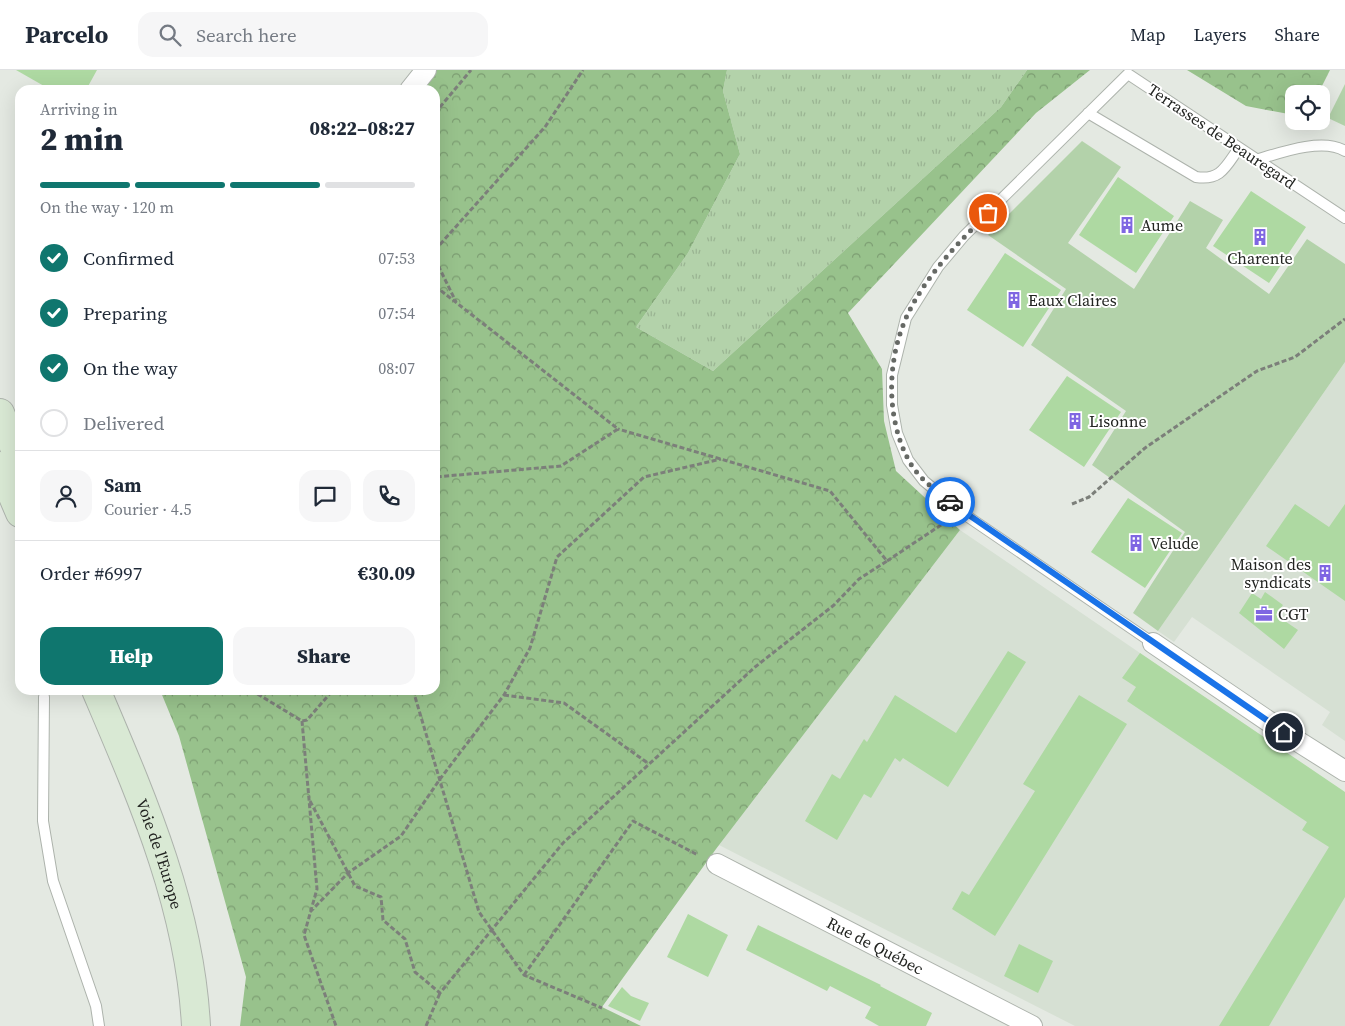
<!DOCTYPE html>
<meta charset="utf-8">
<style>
body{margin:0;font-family:"Source Serif 4",serif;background:#f6f6f7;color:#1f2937;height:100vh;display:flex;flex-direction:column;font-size:19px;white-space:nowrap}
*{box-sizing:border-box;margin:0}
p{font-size:16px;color:#747a83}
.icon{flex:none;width:28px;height:28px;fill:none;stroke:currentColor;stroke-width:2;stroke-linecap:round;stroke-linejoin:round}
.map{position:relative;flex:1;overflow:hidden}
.panel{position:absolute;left:15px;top:15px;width:425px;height:610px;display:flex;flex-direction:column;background:#fff;border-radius:15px;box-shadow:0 5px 20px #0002}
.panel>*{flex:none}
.controls{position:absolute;left:1285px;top:15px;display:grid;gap:10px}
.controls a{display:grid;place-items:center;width:45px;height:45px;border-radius:10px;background:#fff;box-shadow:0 5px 20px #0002;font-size:25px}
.pin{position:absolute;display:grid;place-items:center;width:42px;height:42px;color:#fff;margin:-21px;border:2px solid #fff;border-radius:50%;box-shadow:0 1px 5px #0007}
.courier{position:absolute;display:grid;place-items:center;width:50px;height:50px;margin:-25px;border:4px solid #1a73e8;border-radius:50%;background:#fff;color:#222;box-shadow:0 1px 6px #0007}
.summary em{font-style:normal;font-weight:800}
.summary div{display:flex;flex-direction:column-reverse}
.summary{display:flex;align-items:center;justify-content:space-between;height:85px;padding:0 25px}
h1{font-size:32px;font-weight:800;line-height:38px}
.bar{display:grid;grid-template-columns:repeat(4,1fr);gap:8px 5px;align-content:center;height:60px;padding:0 25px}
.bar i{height:6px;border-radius:4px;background:#e0e1e3}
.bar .on{background:#0f766e}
.bar p{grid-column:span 4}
.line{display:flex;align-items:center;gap:12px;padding:0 25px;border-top:1px solid #e0e1e3}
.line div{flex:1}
.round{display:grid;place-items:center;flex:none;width:52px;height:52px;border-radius:15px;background:#f6f6f7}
ol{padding:0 25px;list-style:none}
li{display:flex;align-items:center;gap:15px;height:55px}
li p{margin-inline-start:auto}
li .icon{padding:5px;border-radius:50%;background:#0f766e;color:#fff;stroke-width:4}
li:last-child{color:#747a83}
li i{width:28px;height:28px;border:2px solid #e0e1e3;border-radius:50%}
.cta{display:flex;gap:10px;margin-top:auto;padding:10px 25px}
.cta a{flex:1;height:58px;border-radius:15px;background:#0f766e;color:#fff;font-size:20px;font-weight:800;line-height:58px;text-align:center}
.cta a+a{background:#f6f6f7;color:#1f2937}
header{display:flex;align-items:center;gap:30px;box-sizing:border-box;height:70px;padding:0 25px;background:#fff;border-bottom:1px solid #e0e1e3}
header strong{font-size:24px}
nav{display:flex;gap:28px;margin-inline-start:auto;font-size:18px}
.search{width:350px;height:45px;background:#f6f6f7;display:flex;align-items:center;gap:12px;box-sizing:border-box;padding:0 18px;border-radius:15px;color:#747a83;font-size:19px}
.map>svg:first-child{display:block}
.built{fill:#d6e0d3}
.grass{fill:url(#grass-tufts)}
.forest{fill:url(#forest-crowns)}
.park{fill:#b3d2aa}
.building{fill:#aed9a2}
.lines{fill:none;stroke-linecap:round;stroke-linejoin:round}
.service-casing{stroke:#adb3ac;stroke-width:12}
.minor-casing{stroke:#adb3ac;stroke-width:22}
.secondary-casing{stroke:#adb3ac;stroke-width:30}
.path{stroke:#7c7f7a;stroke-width:3;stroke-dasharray:5 2.5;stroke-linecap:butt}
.service{stroke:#fff;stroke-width:10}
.minor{stroke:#fff;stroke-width:20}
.secondary{stroke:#d9e9d4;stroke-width:28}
.done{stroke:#666965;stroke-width:5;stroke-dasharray:0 9}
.route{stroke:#1a73e8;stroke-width:6}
.labels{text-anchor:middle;stroke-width:4;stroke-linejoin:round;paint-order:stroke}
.street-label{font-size:16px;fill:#222421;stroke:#fff}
.poi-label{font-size:16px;fill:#222421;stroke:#fff;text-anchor:start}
</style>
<header>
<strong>Parcelo</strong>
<div class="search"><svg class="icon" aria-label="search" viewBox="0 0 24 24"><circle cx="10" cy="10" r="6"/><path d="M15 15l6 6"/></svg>Search here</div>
<nav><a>Map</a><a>Layers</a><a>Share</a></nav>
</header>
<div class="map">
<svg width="1345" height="956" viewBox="0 0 1345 956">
<defs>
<pattern id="grass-tufts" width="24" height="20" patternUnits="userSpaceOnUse" patternTransform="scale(1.25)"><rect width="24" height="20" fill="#b3d2aa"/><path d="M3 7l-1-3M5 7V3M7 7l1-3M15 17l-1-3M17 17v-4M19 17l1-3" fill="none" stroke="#9ab492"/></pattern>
<pattern id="forest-crowns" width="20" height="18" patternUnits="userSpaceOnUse" patternTransform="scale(1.25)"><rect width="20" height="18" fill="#98c28c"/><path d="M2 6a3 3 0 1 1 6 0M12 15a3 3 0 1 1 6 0" fill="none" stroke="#7c9d72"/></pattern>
</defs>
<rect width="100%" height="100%" fill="#e4e9e2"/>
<path class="built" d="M1345,292V671L1322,655L1330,642L1192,547L1174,572L1158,561Z
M960,460L1345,723V956H1075L719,775Z"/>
<path class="grass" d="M727,0H1027L1001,37L713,301L636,257L688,183L740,84L723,21Z"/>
<path class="forest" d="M436,0H727L723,21L740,84L688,183L636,257L713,301L1001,37L1027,0H1090L1036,43L848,243L882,299L884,351L896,401L960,460L716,779L602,937L641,956H240L246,907L179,666L160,620H435V20H420Z
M1187,0H1330L1318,24H1294V45L1246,36Z"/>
<path class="park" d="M1345,14V56L1328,48Z
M1082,71L1121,97L1068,173L1134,219L1190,131L1223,150L1206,178L1269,224L1307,169L1345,194V292L1158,561L1133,543L1185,462L1092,395L1126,341L1031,275L1066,219L988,165Z"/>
<path class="building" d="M16,0H97L86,20H51Z
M1118,107L1174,146L1136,203L1079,165Z
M1251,121L1306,157L1269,213L1213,176Z
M1005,183L1061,220L1023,277L967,240Z
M1067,306L1121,342L1084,397L1029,360Z
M1128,428L1182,463L1145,518L1091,482Z
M1295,434L1329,457L1345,434V531L1266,476Z
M1265,522L1283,535L1276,545L1298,560L1284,579L1239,543L1252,523L1261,529Z
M1008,581L1026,592L948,717L903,688L900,692L895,688L871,728L864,724L837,770L805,751L832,704L840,709L864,669L867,672L895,625L956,663Z
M1140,583L1345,722V827L1269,956H1219L1329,777L1302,760L1307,752L1127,631L1136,617L1122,608Z
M1079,625L1127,654L995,866L952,839L962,821L969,825L1035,721L1023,714Z
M688,844L728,865L708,907L667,887Z
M758,855L881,915L880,916L932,943L926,956H879L865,948L871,937L830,916L827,921L746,880Z
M1019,874L1053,891L1038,923L1004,906Z
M622,917L631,926L649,933L640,951L608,936Z"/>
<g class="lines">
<g class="service-casing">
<path id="service" d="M1088,43L1196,107C1221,111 1226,96 1239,78
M1256,90C1279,83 1323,67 1345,81
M1153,573L964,444L924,411L908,390L897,363L892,335V305L906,248L938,197L964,166L1128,4L1345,148
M44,627L43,751L53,811L96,936L99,956"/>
</g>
<g class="minor-casing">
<g id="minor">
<path d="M410,20L426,0"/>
<path d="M1153,573L1299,672L1345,701"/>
<path id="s1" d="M717,794L1032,956"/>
</g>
</g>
<g class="secondary-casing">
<g id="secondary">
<path d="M0,343L20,391"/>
<path d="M0,396L20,443"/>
<path id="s2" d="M96,620C142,728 190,837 196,956"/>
</g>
</g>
<path class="path" d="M435,43L471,0
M435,180L545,57L583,0
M435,189L456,232
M435,216L618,359L561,396L435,407
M1072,434L1089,427L1145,378L1257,301L1295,287L1345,249
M887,491L947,451
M251,620L302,651L307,650L333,620
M413,620L479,842L524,905L602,938
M504,625L564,633L649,694
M302,651L317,819L304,865L336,956
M310,731L355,816L381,827L383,850L405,869L415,902L440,923L563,773L755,597L834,535L859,509L887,491L830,421L618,359
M310,842L348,803L401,766L440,709L504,625L530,578L557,487L644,407L721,389
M524,905L633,751L698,785
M426,956L440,923"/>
<use href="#service" class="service"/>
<use href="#minor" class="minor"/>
<use href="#secondary" class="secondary"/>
</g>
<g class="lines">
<path class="done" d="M950,432C934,419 917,407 908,389C886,347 887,291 906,248C924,208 957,174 988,143"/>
<path class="route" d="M950,432L1284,662"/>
</g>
<defs>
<g id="building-bare" transform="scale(1.35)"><path d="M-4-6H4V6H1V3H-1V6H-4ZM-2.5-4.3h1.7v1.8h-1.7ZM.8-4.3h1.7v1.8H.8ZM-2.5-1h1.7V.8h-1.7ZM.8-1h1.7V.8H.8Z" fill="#7f66e2" stroke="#fff" stroke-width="2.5" paint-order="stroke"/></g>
<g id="office-bare" transform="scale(1.35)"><path d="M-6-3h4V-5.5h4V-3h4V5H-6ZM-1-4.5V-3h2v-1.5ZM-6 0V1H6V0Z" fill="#7f66e2" stroke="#fff" stroke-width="2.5" paint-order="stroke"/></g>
</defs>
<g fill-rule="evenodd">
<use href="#building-bare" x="1127" y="155"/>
<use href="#building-bare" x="1260" y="167"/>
<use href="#building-bare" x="1014" y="230"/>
<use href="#building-bare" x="1075" y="351"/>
<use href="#building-bare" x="1136" y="473"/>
<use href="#building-bare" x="1325" y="503"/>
<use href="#office-bare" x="1264" y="544"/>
</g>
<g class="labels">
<g class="street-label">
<text transform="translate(1222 66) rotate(34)" y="6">Terrasses de Beauregard</text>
<text dy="6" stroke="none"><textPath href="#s2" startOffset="176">Voie de l'Europe</textPath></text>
<text dy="6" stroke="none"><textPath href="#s1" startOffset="178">Rue de Québec</textPath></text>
</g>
<g class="poi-label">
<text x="1141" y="161">Aume</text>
<text x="1260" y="194" text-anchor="middle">Charente</text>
<text x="1028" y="236">Eaux Claires</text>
<text x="1089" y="357">Lisonne</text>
<text x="1150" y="479">Velude</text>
<text x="1311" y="500" text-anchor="end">Maison des<tspan x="1311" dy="18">syndicats</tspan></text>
<text x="1278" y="550">CGT</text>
</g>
</g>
</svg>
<div class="controls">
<a><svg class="icon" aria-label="locate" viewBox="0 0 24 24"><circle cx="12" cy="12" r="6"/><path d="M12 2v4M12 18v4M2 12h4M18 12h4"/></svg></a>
</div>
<div class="pin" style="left:988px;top:143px;background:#ea580c"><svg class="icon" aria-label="bag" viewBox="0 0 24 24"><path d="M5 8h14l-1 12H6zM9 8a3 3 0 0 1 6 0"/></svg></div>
<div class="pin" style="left:1284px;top:662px;background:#1f2937"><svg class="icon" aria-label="home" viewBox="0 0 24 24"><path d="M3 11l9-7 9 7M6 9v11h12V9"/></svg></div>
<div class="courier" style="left:950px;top:432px"><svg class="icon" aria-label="car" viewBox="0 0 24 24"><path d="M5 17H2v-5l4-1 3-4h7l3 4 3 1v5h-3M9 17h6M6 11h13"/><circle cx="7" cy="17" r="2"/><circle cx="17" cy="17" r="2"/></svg></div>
<section class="panel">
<div class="summary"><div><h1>2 min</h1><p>Arriving in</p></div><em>08:22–08:27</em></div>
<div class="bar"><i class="on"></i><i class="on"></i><i class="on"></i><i></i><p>On the way · 120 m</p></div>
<ol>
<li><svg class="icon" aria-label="check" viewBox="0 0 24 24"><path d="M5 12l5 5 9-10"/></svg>Confirmed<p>07:53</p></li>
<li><svg class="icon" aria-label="check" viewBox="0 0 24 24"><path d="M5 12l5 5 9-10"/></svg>Preparing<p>07:54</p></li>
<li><svg class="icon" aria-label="check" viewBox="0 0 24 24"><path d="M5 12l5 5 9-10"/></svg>On the way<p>08:07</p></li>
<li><i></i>Delivered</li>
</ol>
<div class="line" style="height:90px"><a class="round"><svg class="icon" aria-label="person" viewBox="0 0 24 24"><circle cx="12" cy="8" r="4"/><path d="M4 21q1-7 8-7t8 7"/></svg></a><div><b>Sam</b><p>Courier · 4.5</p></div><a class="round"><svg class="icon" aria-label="chat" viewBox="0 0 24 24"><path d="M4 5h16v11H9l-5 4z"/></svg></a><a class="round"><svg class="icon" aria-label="phone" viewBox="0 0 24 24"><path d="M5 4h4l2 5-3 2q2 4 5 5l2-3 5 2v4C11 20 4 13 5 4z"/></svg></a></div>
<div class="line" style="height:65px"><div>Order #6997</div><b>€30.09</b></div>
<div class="cta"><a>Help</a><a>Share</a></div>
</section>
</div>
